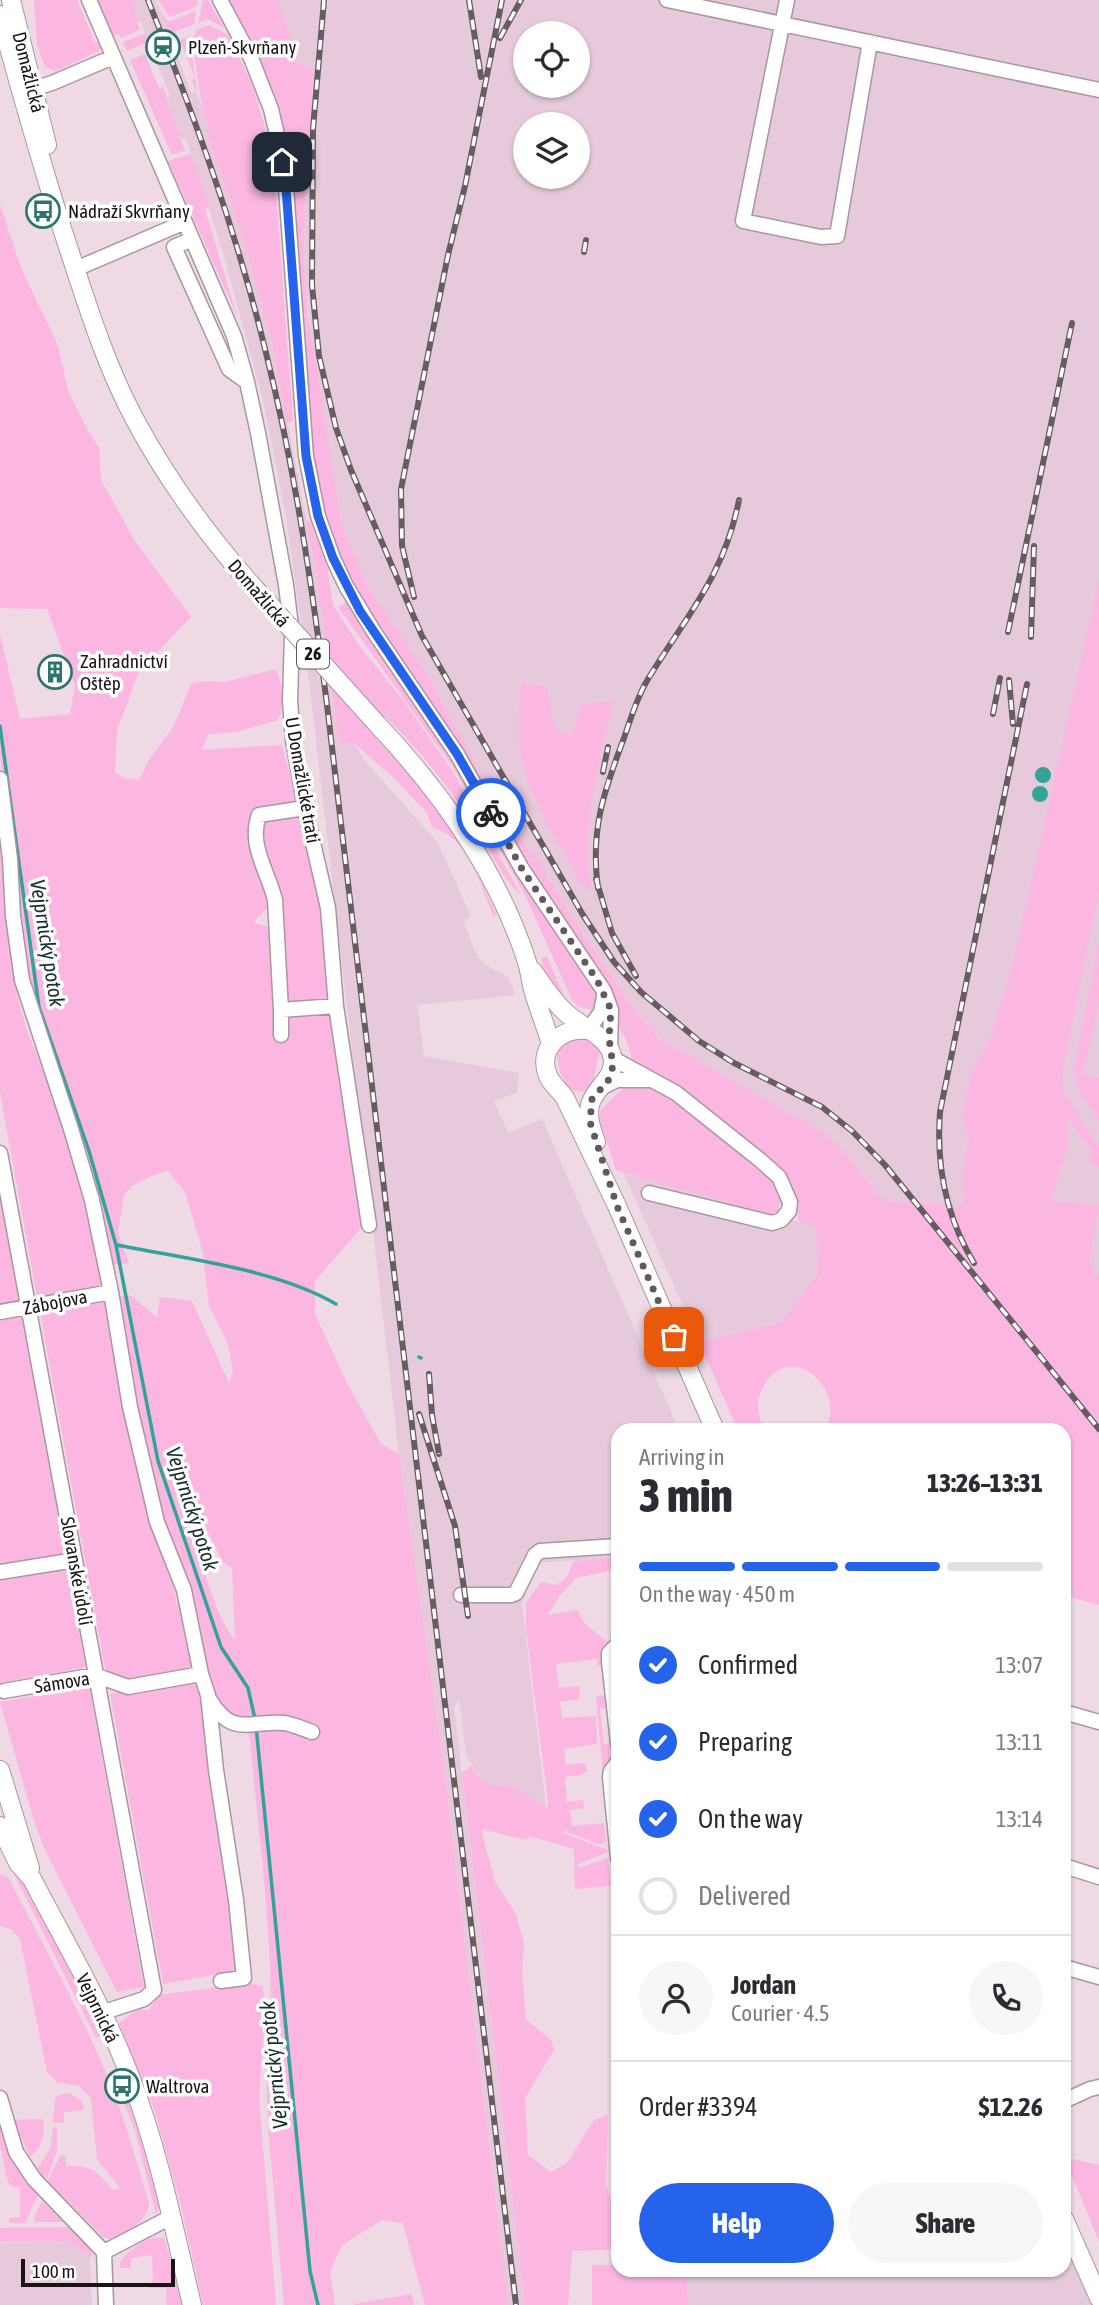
<!DOCTYPE html>
<meta charset="utf-8">
<style>
body{margin:0;font-family:"Asap Condensed",sans-serif;background:#f7f7f7;color:#2b2b33;height:100vh;display:flex;flex-direction:column;font-size:26px;white-space:nowrap}
*{box-sizing:border-box;margin:0}
p{font-size:23px;color:#7c7c81}
.icon{flex:none;width:38px;height:38px;fill:none;stroke:currentColor;stroke-width:2;stroke-linecap:round;stroke-linejoin:round}
.map{position:relative;flex:1;overflow:hidden}
.sheet{position:absolute;left:611px;top:1423px;width:460px;height:854px;display:flex;flex-direction:column;background:#fff;border-radius:21px;box-shadow:0 2px 5px #0004}
.sheet>*{flex:none}
.buttons{position:absolute;left:513px;top:21px;display:grid;gap:14px}
.buttons a{display:grid;place-items:center;width:77px;height:77px;border-radius:50%;background:#fff;box-shadow:0 2px 5px #0004;font-size:35px}
.scale{position:absolute;left:21px;bottom:18px;width:154px;box-sizing:border-box;padding-left:7px;border:4px solid #1a1318;border-top:0;font-size:19px;line-height:24px;white-space:nowrap;color:#1a1318;-webkit-text-stroke:5px #fff;paint-order:stroke}
.pin{position:absolute;display:grid;place-items:center;width:60px;height:60px;color:#fff;margin:-30px;border-radius:14px;box-shadow:0 4px 10px #0006}
.courier{position:absolute;display:grid;place-items:center;width:70px;height:70px;margin:-35px;border:5px solid #2563eb;border-radius:50%;background:#fff;color:#222;box-shadow:0 2px 9px #0007}
.head em{font-style:normal;font-weight:800}
.head div{display:flex;flex-direction:column-reverse}
.head{display:flex;align-items:center;justify-content:space-between;height:119px;padding:0 28px}
h1{font-size:46px;font-weight:800;line-height:52px}
.bar{display:grid;grid-template-columns:repeat(4,1fr);gap:10px 7px;align-content:center;height:84px;padding:0 28px}
.bar i{height:9px;border-radius:5px;background:#e1e1e2}
.bar .on{background:#2563eb}
.bar p{grid-column:span 4}
.line{display:flex;align-items:center;gap:18px;padding:0 28px;border-top:2px solid #e1e1e2}
.line div{flex:1}
.round{display:grid;place-items:center;flex:none;width:74px;height:74px;border-radius:37px;background:#f7f7f7}
ol{padding:0 28px;list-style:none}
li{display:flex;align-items:center;gap:21px;height:77px}
li p{margin-inline-start:auto}
li .icon{padding:7px;border-radius:50%;background:#2563eb;color:#fff;stroke-width:4}
li:last-child{color:#7c7c81}
li i{width:38px;height:38px;border:4px solid #e1e1e2;border-radius:50%}
.button{display:flex;gap:14px;margin-top:auto;padding:14px 28px}
.button a{flex:1;height:80px;border-radius:42px;background:#2563eb;color:#fff;font-size:28px;font-weight:800;line-height:80px;text-align:center}
.button a+a{background:#f7f7f7;color:#2b2b33}
.map>svg:first-child{display:block}
.built{fill:#e6cadb;fill-rule:evenodd}
.green{fill:#fcb6e2;fill-rule:evenodd}
.water{fill:#33a399}
.lines{fill:none;stroke-linecap:round;stroke-linejoin:round}
.stream{stroke:#33a399;stroke-width:3.5}
.minor-casing{stroke:#a996a1;stroke-width:17}
.major-casing{stroke:#a996a1;stroke-width:20}
.minor{stroke:#fff;stroke-width:14}
.major{stroke:#fff;stroke-width:18}
.rail-casing{stroke:#685c63;stroke-width:6}
.rail{stroke:#fff;stroke-width:3.5;stroke-dasharray:10;stroke-linecap:butt}
.major-bridge-casing{stroke:#a996a1;stroke-width:20;stroke-linecap:butt}
.major-bridge{stroke:#fff;stroke-width:18}
.done{stroke:#645860;stroke-width:7;stroke-dasharray:0 12.6}
.route{stroke:#2563eb;stroke-width:9}
.labels{text-anchor:middle;stroke-width:7;stroke-linejoin:round;paint-order:stroke}
.shield{fill:#fff;stroke:#5f5a5d;stroke-width:2}
.shield-label{font-size:18px;font-weight:bold;fill:#1a1318}
.poi-label{font-size:19px;fill:#1a1318;stroke:#fff;text-anchor:start}
.street-label{font-size:19px;fill:#1a1318;stroke:#fff}
.water-label{font-size:21px;font-style:italic;fill:#17302d;stroke:#fff}
</style>
<div class="map">
<svg width="1099" height="2305" viewBox="0 0 1099 2305">
<rect width="100%" height="100%" fill="#eed9e5"/>
<path class="built" d="M132,0H156L191,92L196,91L206,119L209,129L206,130L246,248L273,347L316,569L339,743L355,744L365,761L438,843L471,917L463,921L478,958L488,966L508,977L515,995L417,1005L424,1056L519,1073L517,1093L494,1101L508,1133L542,1119L679,1430H618V1557L538,1563L522,1604L546,1808L510,1785L498,1786L489,1784L477,1774L466,1755L461,1710L458,1700L454,1707L525,2305H508L445,1776L399,1454L310,688L286,517L264,405L224,256L186,138L181,139L167,98L170,96L141,22L137,23L133,13L137,12Z
M256,0H1099V1480L1064,1430L816,1227L818,1274L781,1322L699,1342L623,1172L806,1224L803,1199L628,1002L570,914L533,853L530,855L499,799L495,800L426,672L367,585L342,526L314,361L304,267L305,182L299,139ZM525,33H578V86H525ZM525,124H578V177H525Z
M1064,2237L1095,2305H687L688,2270H1064Z
M69,2241L90,2257L92,2305H0V2243Z"/>
<path class="green" d="M34,0H77L95,42L99,41L101,46L99,51L56,71L45,67L37,44Z
M98,0H132L137,12L134,14L140,30L121,38L119,34L113,36Z
M158,0H198L197,6L170,17Z
M203,0H208L225,29L208,19L198,23Z
M227,0H278L291,38L294,56L299,65L313,69L310,143L300,146L305,183L304,267L308,315L342,526L367,585L426,672L495,800L499,798L530,854L533,852L570,914L628,1002L661,1040L827,1135L852,1161L876,1192L890,1202L964,1205L962,1172L969,1139L962,1115L970,1077L990,1039L1011,972L1099,580V892L1062,1073L1064,1092L1094,1140L1099,1144V1167L1089,1163L1092,1151L1068,1119L1067,1150L1050,1202L1099,1204L1089,1262L1099,1276V1605L1064,1595V1430H825C848,1391 794,1341 766,1382C762,1389 759,1394 758,1402C758,1411 761,1421 762,1430H738L699,1342L781,1322L818,1274L816,1227L799,1222L793,1190L785,1177L681,1089L667,1079L631,1061V1054L625,1037L615,1022L616,1002L612,990C554,913 510,829 460,747C426,692 381,642 352,584C333,546 323,504 314,463L285,147Z
M196,11L194,24L169,34L161,13L169,22Z
M209,25L229,35L253,87L264,124L276,192L293,421L287,423L273,347L246,248L206,130L209,128L202,108L192,37L196,35L195,30Z
M146,33L150,41L127,51L123,42Z
M189,36L197,89L196,91L192,80L195,78L180,40Z
M145,54L159,88L163,87L185,151L172,155L130,60Z
M191,154L210,208L205,209L237,316L168,161Z
M0,204L21,268L57,343L69,393L89,433L99,447L101,480L135,541L191,617L139,671L117,730L115,772L123,778L139,780L150,758L174,726L191,684L204,681L225,682L276,669C283,687 285,701 278,720L237,732L209,734L201,750L282,745L298,805L251,811L253,836L272,903L253,923L270,927L275,1036L287,1017L331,1012L362,1227L315,1281V1314L347,1383L381,1444L399,1454L445,1776L508,2305H425L403,2223L382,2220L342,2245L330,2272L335,2305H284L268,2127L289,2124L288,2120L268,2122C264,2081 272,2040 271,1999C270,1913 258,1827 250,1741L245,1721L223,1708L211,1688L188,1594L165,1521L135,1402L115,1297L130,1295L157,1317L160,1297L192,1301L229,1383L233,1373L228,1344L209,1306L203,1253L185,1192L168,1171L158,1173L132,1186L124,1195L118,1233L129,1263L114,1265L81,1149L28,983L0,756V634L20,719L70,714L75,686L47,609L0,608ZM184,1486L223,1562L232,1568L235,1640C211,1613 191,1524 184,1486Z
M310,520L327,567L333,605L358,644L406,704L453,772L521,895C502,879 493,854 479,833C452,792 421,750 385,717L372,729C425,790 464,838 496,914L494,918C481,887 469,837 433,828L426,812L393,777L355,744L339,743L316,569L306,521Z
M347,602L454,761L505,853L594,986L598,1000L595,1011L578,1006L572,1000L525,895L453,767L338,607Z
M521,682L547,687L555,730L572,734L581,705L614,700C601,758 578,829 592,888L584,889C561,846 523,791 519,741C518,722 520,701 521,682Z
M297,814L303,817L324,907L330,998L325,1003L286,1004L259,827L264,818Z
M0,847L11,914L17,996L28,1034L54,1095L79,1165L105,1285L37,1297L0,1092Z
M1099,943V1000L1083,1075L1099,1078V1122L1077,1087L1074,1067Z
M547,956L564,996V1000L547,980L541,958Z
M585,1037L601,1047L591,1089L581,1092L568,1089L560,1072L556,1049L566,1040Z
M627,1084L651,1089L669,1096L685,1106L767,1175L781,1198L779,1210L771,1215L616,1170L600,1121V1111Z
M0,1195L19,1300L0,1304Z
M107,1300L159,1545L174,1590L177,1605L183,1604L197,1672L132,1683L105,1669L40,1312Z
M22,1315L66,1553L0,1565V1319Z
M618,1557V1569L576,1578L559,1597L548,1615L578,1610C584,1628 597,1632 609,1643L602,1653L601,1666H598L597,1659L556,1664L559,1688L579,1686L580,1699L560,1702L562,1718L596,1716L597,1744L564,1749L566,1765L585,1763L587,1771L581,1775L565,1777L567,1802L583,1800L584,1808L570,1810L572,1826L604,1823L606,1841L602,1844H598L565,1831L563,1833L606,1849L608,1852L578,1864L579,1868L608,1858L611,1886L575,1889L574,1849L529,1836L527,1840L481,1829L495,1882L516,1914L524,1944L522,1973L526,2019L552,2041L554,2050L525,2098L528,2155L551,2172L567,2163L594,2120L608,2115L606,2183L618,2228V2244L609,2250L572,2251L568,2305H525L462,1773L471,1766L477,1775L489,1784L498,1786L510,1785L547,1808L548,1801L526,1628V1603L541,1582L556,1585L567,1577L574,1561Z
M68,1568L86,1667L0,1683V1581Z
M198,1678L241,1970L163,1984L110,1694Z
M89,1686L144,1987L117,1992L45,1850L34,1821L0,1702Z
M610,1694L607,1708L600,1709L604,1744H611L615,1759L606,1773H603L596,1697Z
M17,1868L67,1959L64,1961L105,2034L96,2038L13,1872Z
M0,1874L8,1877C43,1945 82,2013 111,2085C126,2123 137,2163 149,2203C148,2223 127,2230 111,2239L103,2237L48,2181L60,2156L65,2155L66,2166C92,2165 97,2171 113,2190L120,2188L97,2159L91,2098L79,2086L56,2082L47,2072L20,1939L11,1929L0,1926Z
M249,1983L263,1986L265,2019L259,2097L276,2305H203L181,2205L154,2109L119,2023L138,2009L149,2010L159,1995Z
M124,2088L133,2101L160,2204L156,2214L135,2131L119,2090Z
M68,2093L81,2100L84,2110L64,2112V2122L53,2123L55,2099L59,2095Z
M43,2119C44,2135 44,2146 30,2157L13,2120Z
M0,2127L7,2149L38,2195L25,2223H9V2218L20,2217V2188L11,2186L8,2182L0,2146Z
M57,2127V2151L47,2179L37,2169L50,2149L53,2128Z
M1064,2157L1099,2165V2241Z
M42,2201L63,2222H35L34,2218Z
M68,2227L90,2249L93,2256L90,2257L68,2241L0,2242V2228Z
M157,2237L165,2239L182,2305H167L166,2288H148V2284L153,2282L152,2255L131,2258V2268H120V2262C129,2250 143,2239 157,2237Z
M592,2265H618V2270H688L687,2305H592Z
M412,2294L414,2305H354V2304Z"/>
<path class="water" d="M1035 775a8 8 0 1 1 16 0a8 8 0 1 1-16 0Z
M1032 794a8 8 0 1 1 16 0a8 8 0 1 1-16 0Z"/>
<g class="lines">
<path class="stream" d="M0,726L39,1007L89,1151L116,1245L158,1461L221,1647L248,1688L255,1719
M117,1245C186,1259 276,1269 336,1304
M419,1357L421,1358
M256,1726L310,2271L318,2305"/>
<g class="minor-casing">
<path id="minor" d="M89,0L234,336L247,382L258,433L286,585L292,635L290,701L293,740L305,808L328,908L336,1006L369,1225
M220,0L251,58L271,109L278,139L286,188L306,456L318,516L333,558L346,586L374,632L457,754L522,869L604,991L611,1010L610,1050
M667,0L1099,90
M787,0L743,221L821,237L837,236L870,42
M23,92L52,83L113,57
M192,239L174,247L229,369L247,382
M85,265L185,222
M0,779L10,859L13,916L22,980L71,1129L92,1200L111,1292L130,1407L157,1522L184,1590L201,1674L208,1695L216,1770L236,1900L244,1978L221,1981
M305,808L259,815C248,845 268,871 275,900L281,1010L336,1006
M588,1030L601,1012L604,996
M281,1035V1010
M612,1058L676,1093L760,1160L779,1177L790,1202L789,1211L781,1220L772,1223L649,1193
M603,1087L617,1080H652
M0,1153L154,1990L144,1999L101,2013
M0,1312L111,1292
M0,1572L75,1560
M461,1595H511L516,1593L535,1555L540,1551L618,1546
M618,1644L609,1653V1661L618,1743
M4,1691L95,1675L128,1687L201,1674
M210,1700C232,1738 251,1720 284,1723C293,1724 303,1729 312,1732
M1064,1712L1099,1722
M618,1762L611,1771L610,1777L618,1858
M1064,1866L1099,1877
M1064,1967L1099,1977
M0,2098L16,2152L34,2179L104,2252L106,2305
M1064,2101L1090,2089L1099,2087
M104,2252L171,2217"/>
</g>
<g class="major-casing">
<path id="major" d="M11,0L47,145
M0,15C23,99 46,182 74,265C91,317 108,369 134,418C166,478 205,532 250,583
M377,724C442,793 498,871 527,962C530,972 531,983 534,993C539,1010 546,1027 551,1044
M533,971C542,984 551,998 563,1010C577,1025 604,1034 611,1052C620,1077 595,1085 590,1105C587,1118 592,1130 596,1142
M586,1030C560,1028 537,1049 548,1076C552,1085 560,1090 565,1098L617,1206L715,1430
M0,1770L30,1868
M0,1826L18,1863L32,1879C66,1944 105,2010 131,2079C159,2152 174,2229 192,2305
M1064,2219L1099,2298"/>
</g>
<use href="#minor" class="minor"/>
<use href="#major" class="major"/>
<g class="rail-casing">
<path id="rail" d="M148,0C194,116 237,232 266,353C295,469 312,586 327,705L516,2305
M324,0L313,129L312,285L319,356L336,428L351,470L422,636L583,915L614,962L641,992L699,1041L734,1063L822,1107L852,1131L885,1165L1099,1429
M469,0L481,77
M500,38L521,0
M584,252L586,240
M414,597L402,546L401,489L448,255L465,186L502,0
M1008,632L1072,323
M1031,637L1034,546
M1009,680L1013,724
M993,714L1000,678
M603,772L608,747
M596,879L612,933L636,976
M598,888C590,830 604,791 624,738C631,718 637,697 648,679C687,615 724,576 739,500
M974,1263C946,1217 936,1166 940,1112L1027,684
M429,1374L432,1415L439,1454
M419,1414L455,1526L468,1616"/>
</g>
<use href="#rail" class="rail"/>
<g class="major-bridge-casing">
<path id="major-bridge" d="M250,583L377,724"/>
</g>
<use href="#major-bridge" class="major-bridge"/>
</g>
<g class="lines">
<path class="done" d="M491,813L522,869L597,980L611,1010L609,1038L613,1066L608,1081L592,1099L590,1122L617,1206L674,1337"/>
<path class="route" d="M282,162L286,188L306,456L318,516L333,558L360,611L457,754L491,813"/>
</g>
<defs>
<g id="station-ring" transform="scale(1.75)"><circle r="9.5" fill="#fff" stroke="#2c746e" stroke-width="1.5"/><path d="M-3-6H3Q5-6 5-4V2Q5 4 3 4L4.5 6H3L1.5 4h-3L-3 6H-4.5L-3 4Q-5 4-5 2V-4Q-5-6-3-6ZM-3.5-4v3h7v-3ZM-3.5 1v1.5H-2V1ZM2 1v1.5H3.5V1Z" fill="#2c746e"/></g>
<g id="bus-ring" transform="scale(1.75)"><circle r="9.5" fill="#fff" stroke="#2c746e" stroke-width="1.5"/><path d="M-5-6H5V4H4V6H2V4H-2V6H-4V4H-5ZM-3.5-4V0h7V-4ZM-3.5 1.2v1.5H-2V1.2ZM2 1.2v1.5H3.5V1.2Z" fill="#2c746e"/></g>
<g id="building-ring" transform="scale(1.75)"><circle r="9.5" fill="#fff" stroke="#2c746e" stroke-width="1.5"/><path d="M-4-6H4V6H1V3H-1V6H-4ZM-2.5-4.3h1.7v1.8h-1.7ZM.8-4.3h1.7v1.8H.8ZM-2.5-1h1.7V.8h-1.7ZM.8-1h1.7V.8H.8Z" fill="#2c746e"/></g>
</defs>
<g fill-rule="evenodd">
<use href="#station-ring" x="163" y="47"/>
<use href="#bus-ring" x="43" y="211"/>
<use href="#building-ring" x="55" y="672"/>
<use href="#bus-ring" x="122" y="2086"/>
</g>
<g class="labels">
<rect class="shield" x="297" y="639.5" width="32" height="29" rx="5"/>
<g class="shield-label">
<text x="313" y="660">26</text>
</g>
<g class="poi-label">
<text x="188" y="54">Plzeň-Skvrňany</text>
<text x="68" y="218">Nádraží Skvrňany</text>
<text x="80" y="668">Zahradnictví<tspan x="80" dy="22">Oštěp</tspan></text>
<text x="146" y="2093">Waltrova</text>
</g>
<g class="street-label">
<text transform="translate(29 72) rotate(76)" y="7">Domažlická</text>
<text transform="translate(259 593) rotate(49)" y="7">Domažlická</text>
<text transform="translate(303 780) rotate(80)" y="7">U Domažlické trati</text>
<text transform="translate(55 1302) rotate(-11)" y="7">Zábojova</text>
<text transform="translate(77 1571) rotate(80)" y="7">Slovanské údolí</text>
<text transform="translate(62 1682) rotate(-9)" y="7">Sámova</text>
<text transform="translate(98 2008) rotate(64)" y="7">Vejprnická</text>
</g>
<g class="water-label">
<text transform="translate(47 943) rotate(81)" y="7">Vejprnický potok</text>
<text transform="translate(192 1509) rotate(72)" y="7">Vejprnický potok</text>
<text transform="translate(274 2065) rotate(-96)" y="7">Vejprnický potok</text>
</g>
</g>
</svg>
<div class="buttons">
<a><svg class="icon" aria-label="locate" viewBox="0 0 24 24"><circle cx="12" cy="12" r="6"/><path d="M12 2v4M12 18v4M2 12h4M18 12h4"/></svg></a>
<a><svg class="icon" aria-label="layers" viewBox="0 0 24 24"><path d="M12 4l9 5-9 5-9-5zM3 14l9 5 9-5"/></svg></a>
</div>
<div class="scale">100 m</div>
<div class="pin" style="left:674px;top:1337px;background:#ea580c"><svg class="icon" aria-label="bag" viewBox="0 0 24 24"><path d="M5 8h14l-1 12H6zM9 8a3 3 0 0 1 6 0"/></svg></div>
<div class="pin" style="left:282px;top:162px;background:#1f2937"><svg class="icon" aria-label="home" viewBox="0 0 24 24"><path d="M3 11l9-7 9 7M6 9v11h12V9"/></svg></div>
<div class="courier" style="left:491px;top:813px"><svg class="icon" aria-label="bike" viewBox="0 0 24 24"><circle cx="6" cy="16" r="4"/><circle cx="18" cy="16" r="4"/><path d="M6 16l4-8h5l3 8M10 8l3 8H6M13 5h3"/></svg></div>
<section class="sheet">
<div class="head"><div><h1>3 min</h1><p>Arriving in</p></div><em>13:26–13:31</em></div>
<div class="bar"><i class="on"></i><i class="on"></i><i class="on"></i><i></i><p>On the way · 450 m</p></div>
<ol>
<li><svg class="icon" aria-label="check" viewBox="0 0 24 24"><path d="M5 12l5 5 9-10"/></svg>Confirmed<p>13:07</p></li>
<li><svg class="icon" aria-label="check" viewBox="0 0 24 24"><path d="M5 12l5 5 9-10"/></svg>Preparing<p>13:11</p></li>
<li><svg class="icon" aria-label="check" viewBox="0 0 24 24"><path d="M5 12l5 5 9-10"/></svg>On the way<p>13:14</p></li>
<li><i></i>Delivered</li>
</ol>
<div class="line" style="height:126px"><a class="round"><svg class="icon" aria-label="person" viewBox="0 0 24 24"><circle cx="12" cy="8" r="4"/><path d="M4 21q1-7 8-7t8 7"/></svg></a><div><b>Jordan</b><p>Courier · 4.5</p></div><a class="round"><svg class="icon" aria-label="phone" viewBox="0 0 24 24"><path d="M5 4h4l2 5-3 2q2 4 5 5l2-3 5 2v4C11 20 4 13 5 4z"/></svg></a></div>
<div class="line" style="height:91px"><div>Order #3394</div><b>$12.26</b></div>
<div class="button"><a>Help</a><a>Share</a></div>
</section>
</div>
